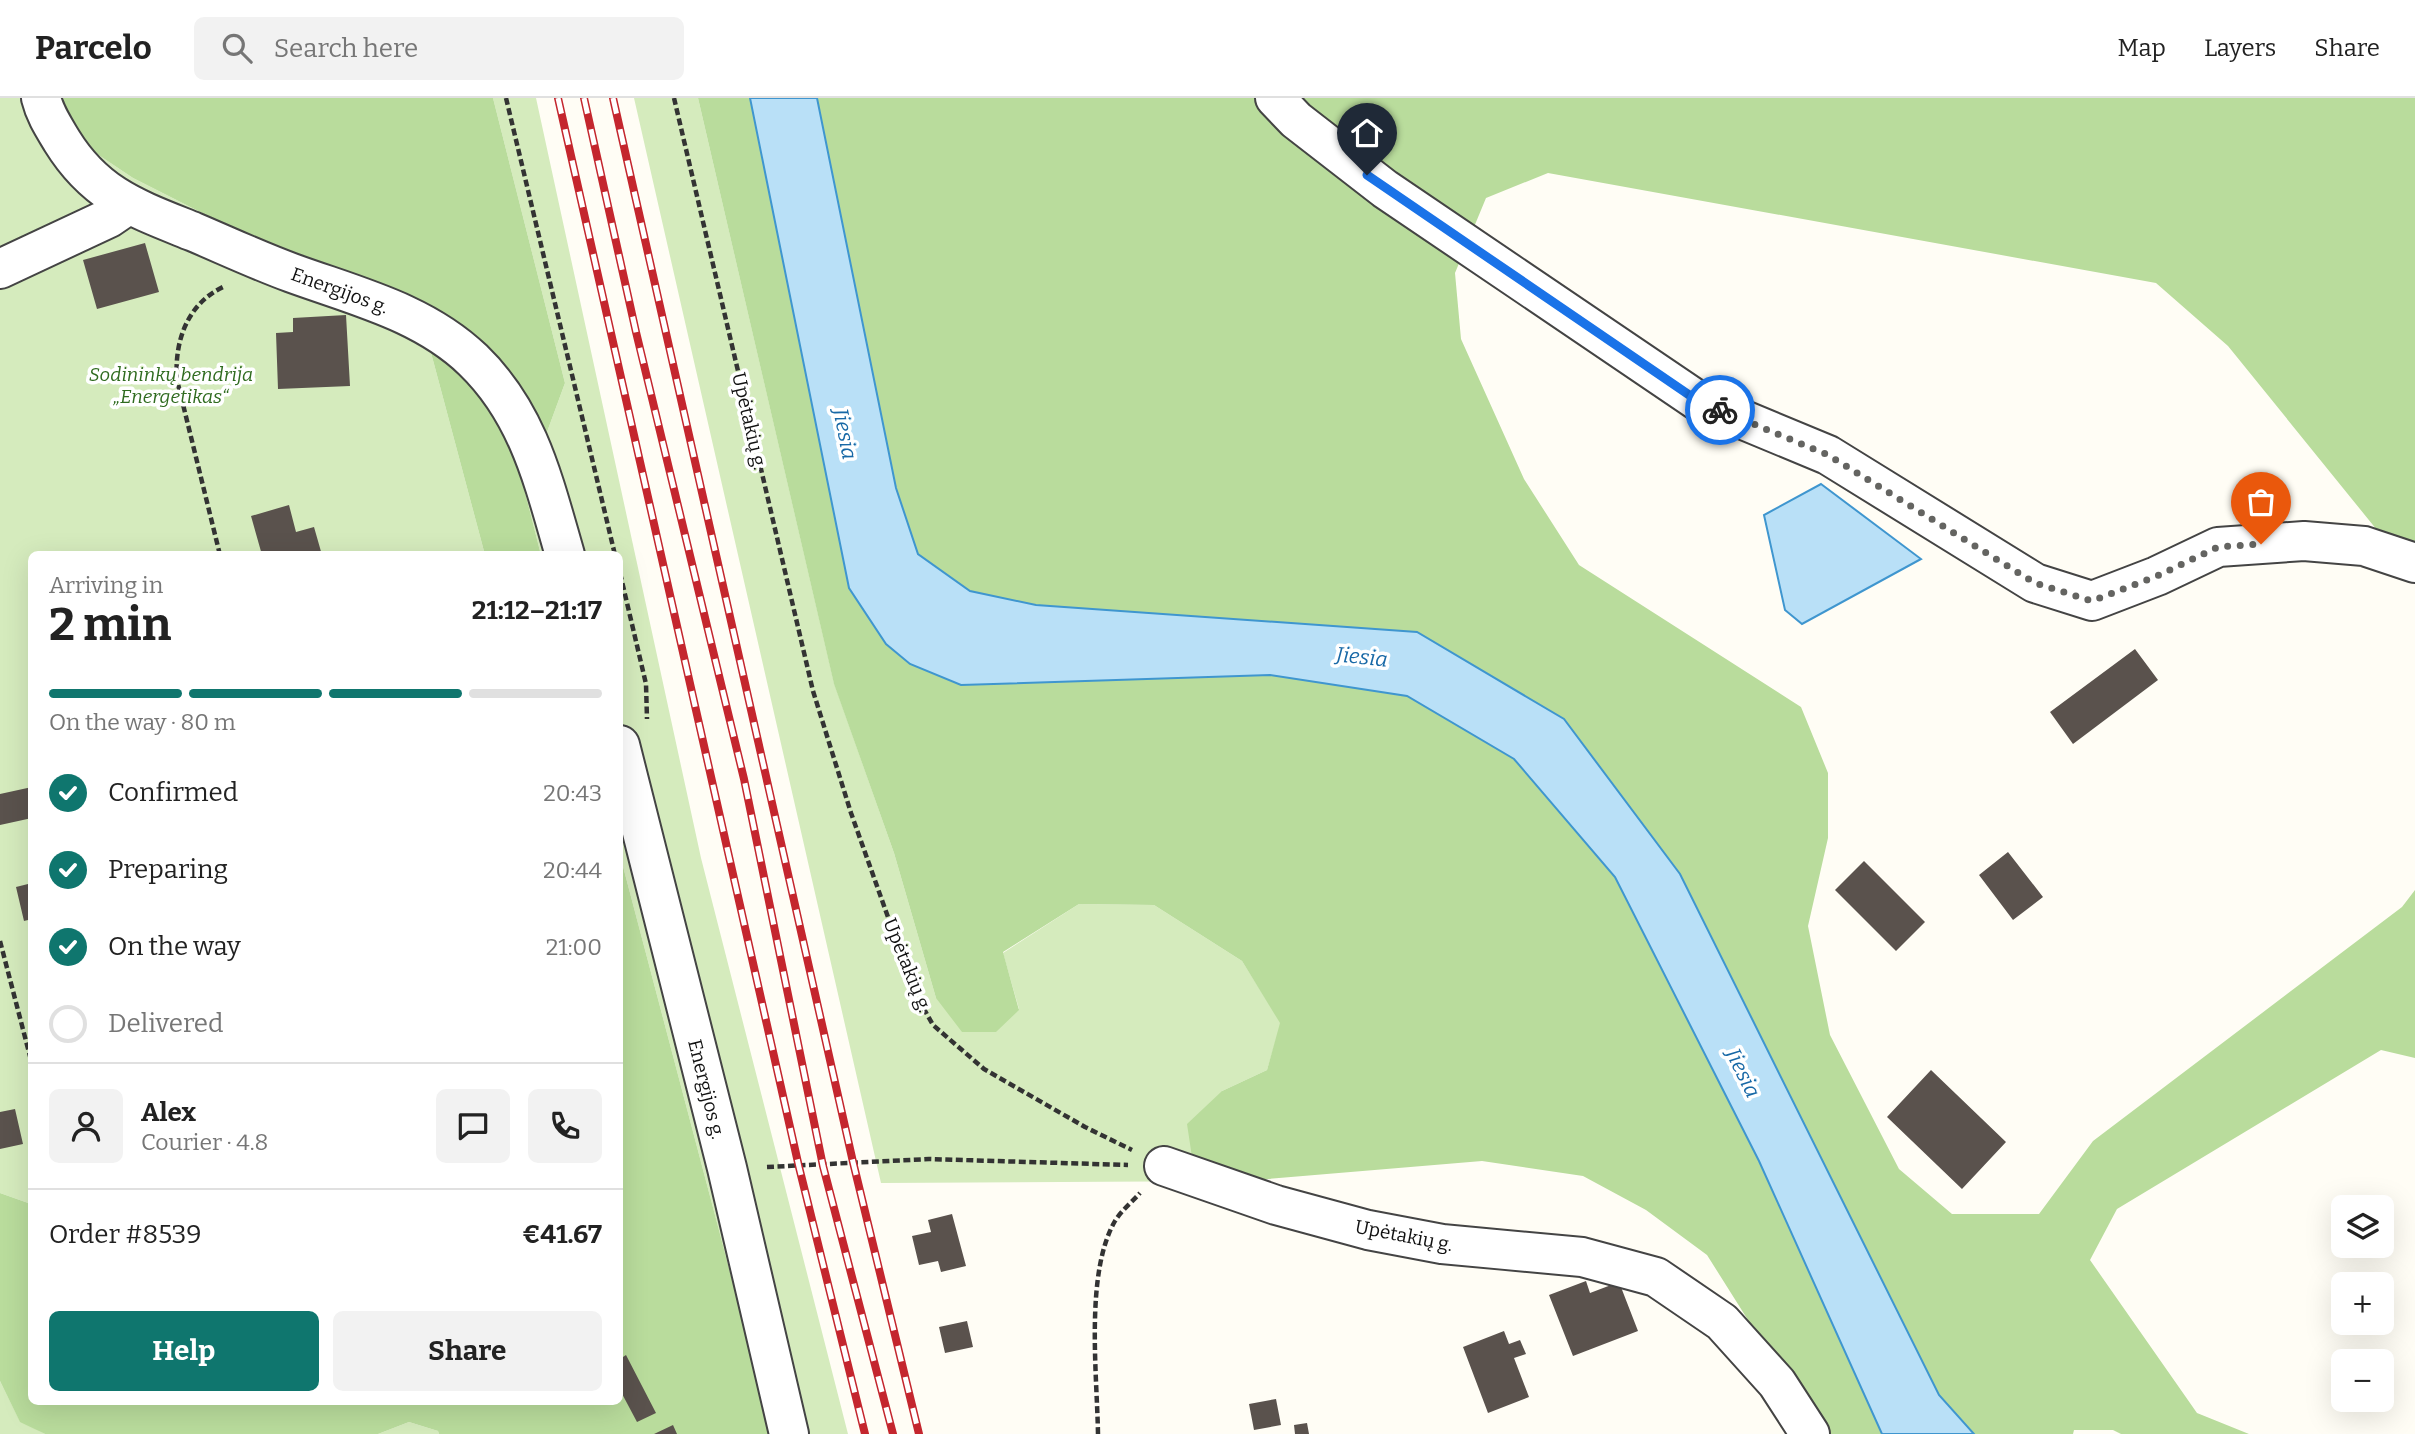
<!DOCTYPE html>
<meta charset="utf-8">
<style>
body{margin:0;font-family:Bitter,serif;background:#f2f2f2;color:#222;height:100vh;display:flex;flex-direction:column;font-size:26px;white-space:nowrap}
*{box-sizing:border-box;margin:0}
p{font-size:23px;color:#767676}
.icon{flex:none;width:38px;height:38px;fill:none;stroke:currentColor;stroke-width:2;stroke-linecap:round;stroke-linejoin:round}
.map{position:relative;flex:1;overflow:hidden}
.sheet{position:absolute;left:28px;top:453px;width:595px;height:854px;display:flex;flex-direction:column;background:#fff;border-radius:10px;box-shadow:0 7px 28px #0002}
.sheet>*{flex:none}
.fabs{position:absolute;left:2331px;top:1097px;display:grid;gap:14px}
.fabs a{display:grid;place-items:center;width:63px;height:63px;border-radius:10px;background:#fff;box-shadow:0 7px 28px #0002;font-size:35px}
.pin{position:absolute;display:grid;place-items:center;width:60px;height:60px;color:#fff;margin:-72px -30px;border-radius:50% 50% 50% 0;rotate:-45deg;box-shadow:0 0 7px #0007}
.pin .icon{rotate:45deg}
.courier{position:absolute;display:grid;place-items:center;width:70px;height:70px;margin:-35px;border:5px solid #1a73e8;border-radius:50%;background:#fff;color:#222;box-shadow:0 2px 9px #0007}
.headline em{font-style:normal;font-weight:700}
.headline div{display:flex;flex-direction:column-reverse}
.headline{display:flex;align-items:center;justify-content:space-between;height:119px;padding:0 21px}
h1{font-size:46px;font-weight:700;line-height:52px}
.bar{display:grid;grid-template-columns:repeat(4,1fr);gap:10px 7px;align-content:center;height:84px;padding:0 21px}
.bar i{height:9px;border-radius:5px;background:#e0e0e0}
.bar .on{background:#0f766e}
.bar p{grid-column:span 4}
.line{display:flex;align-items:center;gap:18px;padding:0 21px;border-top:2px solid #e0e0e0}
.line div{flex:1}
.round{display:grid;place-items:center;flex:none;width:74px;height:74px;border-radius:10px;background:#f2f2f2}
ol{padding:0 21px;list-style:none}
li{display:flex;align-items:center;gap:21px;height:77px}
li p{margin-inline-start:auto}
li .icon{padding:7px;border-radius:50%;background:#0f766e;color:#fff;stroke-width:4}
li:last-child{color:#767676}
li i{width:38px;height:38px;border:4px solid #e0e0e0;border-radius:50%}
.action{display:flex;gap:14px;margin-top:auto;padding:14px 21px}
.action a{flex:1;height:80px;border-radius:10px;background:#0f766e;color:#fff;font-size:28px;font-weight:700;line-height:80px;text-align:center}
.action a+a{background:#f2f2f2;color:#222}
header{display:flex;align-items:center;gap:42px;box-sizing:border-box;height:98px;padding:0 35px;background:#fff;border-bottom:2px solid #e0e0e0}
header strong{font-size:33px}
nav{display:flex;gap:38px;margin-inline-start:auto;font-size:24px}
.search{width:490px;height:63px;background:#f2f2f2;display:flex;align-items:center;gap:18px;box-sizing:border-box;padding:0 24px;border-radius:10px;color:#767676;font-size:26px}
.map>svg:first-child{display:block}
.green{fill:#d5ebbd}
.forest{fill:#b9dc9c}
.water{fill:#b9e0f7;stroke:#3f96cf;stroke-width:2}
.building{fill:#5a524d}
.lines{fill:none;stroke-linecap:round;stroke-linejoin:round}
.minor-casing{stroke:#444;stroke-width:42}
.path{stroke:#333;stroke-width:4.5;stroke-dasharray:7 3.5;stroke-linecap:butt}
.minor{stroke:#fff;stroke-width:38}
.rail-casing{stroke:#c4262e;stroke-width:8}
.rail{stroke:#fff;stroke-width:5;stroke-dasharray:16;stroke-linecap:butt}
.done{stroke:#646461;stroke-width:7;stroke-dasharray:0 12.6}
.route{stroke:#1a73e8;stroke-width:9}
.labels{text-anchor:middle;stroke-width:7;stroke-linejoin:round;paint-order:stroke}
.street-label{font-size:19px;fill:#111;stroke:#fff}
.park-label{font-size:19px;font-style:italic;fill:#2f6b1f;stroke:#fff}
.water-label{font-size:21px;font-style:italic;fill:#1768a6;stroke:#fff}
</style>
<header>
<strong>Parcelo</strong>
<div class="search"><svg class="icon" aria-label="search" viewBox="0 0 24 24"><circle cx="10" cy="10" r="6"/><path d="M15 15l6 6"/></svg>Search here</div>
<nav><a>Map</a><a>Layers</a><a>Share</a></nav>
</header>
<div class="map">
<svg width="2415" height="1336" viewBox="0 0 2415 1336">
<rect width="100%" height="100%" fill="#fffdf5"/>
<path class="green" d="M0,0H63L68,19L88,50L133,80L218,123L418,206L485,457H32L31,1106L0,1095Z
M493,0H536L701,760L848,1336H771L768,1318L620,757V457H541L525,394L565,285Z
M634,0H698L834,585L894,755L936,900L1019,911L1003,855L1079,806L1154,807L1242,863L1281,925L1267,972L1222,993L1244,1083L881,1085Z
M0,1283L20,1323L45,1336H0Z
M409,1324L438,1333L439,1336H378Z"/>
<path class="forest" d="M63,0H493L565,285L525,394L541,457H485L418,206L218,123L133,80L88,50L68,19Z
M698,0H750L849,490L961,587L1270,577L1407,598L1514,661L1615,779L1759,1063L1882,1336H1820L1707,1157L1646,1112L1583,1078L1482,1063L1244,1083L1192,1059L1187,1026L1222,993L1267,972L1280,925L1242,863L1154,807L1079,806L1003,854L1019,912L996,934H962L936,900L894,755L834,586Z
M817,0H2415V479L2228,248L2156,185L1548,75L1486,100L1455,175L1461,241L1524,381L1579,467L1801,609L1828,675V740L1808,828L1830,937L1899,1071L1952,1116H2039L2093,1043L2402,809L2415,792V960L2381,952L2117,1111L2090,1162L2197,1315L2249,1336H2121L2113,1332H2074L2073,1336H1974L1939,1297L1680,776L1417,534L1036,507L970,493L918,456L896,391Z
M620,757L768,1318L771,1336H439L438,1333L409,1324L378,1336H45L20,1324L0,1283V1095L31,1106L32,1304H620Z"/>
<path class="water" d="M750,0H817L896,390L918,456L970,493L1036,507L1417,534L1564,621L1680,776L1939,1297L1974,1336H1882L1759,1063L1615,779L1514,661L1407,598L1270,577L961,587L910,566L886,546L849,490Z
M1821,386L1921,461L1802,526L1785,512L1764,417Z"/>
<path class="building" d="M145,145L159,194L97,211L83,162Z
M346,217L350,288L278,291L276,235L293,234V220Z
M289,407L296,434L314,429L322,457H262L251,418Z
M2135,551L2158,582L2073,646L2050,614Z
M32,689V720L0,727V696Z
M2008,754L2043,799L2013,822L1979,777Z
M1864,763L1925,824L1896,853L1835,792Z
M32,785V821L24,823L16,789Z
M1931,972L2006,1044L1962,1091L1887,1019Z
M15,1011L23,1046L0,1051V1014Z
M952,1116L966,1168L941,1174L938,1163L919,1167L912,1138L931,1134L928,1122Z
M1586,1183L1590,1195L1619,1184L1638,1233L1573,1258L1549,1197Z
M967,1223L973,1249L945,1255L939,1229Z
M1504,1233L1509,1246L1520,1242L1526,1256L1514,1260L1529,1299L1488,1315L1463,1249Z
M626,1257L656,1315L637,1324L620,1292V1261Z
M1276,1301L1281,1327L1254,1332L1249,1306Z
M1307,1325L1309,1336H1295L1294,1327Z
M673,1327L677,1336H654Z"/>
<g class="lines">
<g class="minor-casing">
<path id="minor" d="M41,0C45,16 53,28 62,43C96,98 137,111 194,134C227,148 259,163 292,175C355,198 423,214 473,262C529,316 544,385 565,457
M1275,0L1296,22L1385,91L1698,303L1828,357L2035,485L2092,503L2157,478L2218,449L2304,443L2364,448L2415,465
M0,171L109,120L128,107
M620,647L727,1070L789,1336
M1164,1068L1276,1107L1368,1132L1442,1146L1582,1159L1656,1179L1722,1224L1777,1285L1810,1336"/>
</g>
<path class="path" d="M506,0L615,457
M674,0L813,593L851,715L915,895L933,927L984,971L1085,1029L1132,1052
M220,457L177,282C174,244 187,206 223,189
M620,475L646,586L647,621
M0,843L32,966
M767,1069L929,1061L1128,1067
M1098,1336C1097,1275 1085,1175 1115,1123C1121,1113 1132,1104 1140,1095"/>
<use href="#minor" class="minor"/>
<g class="rail-casing">
<path id="rail" d="M558,0L799,1069L865,1336
M584,0L636,234L744,681L823,1068L893,1336
M613,0L853,1064L919,1336"/>
</g>
<use href="#rail" class="rail"/>
</g>
<g class="lines">
<path class="done" d="M1720,312L1828,357L2035,485L2092,503L2157,478L2218,449L2261,446"/>
<path class="route" d="M1367,77L1698,303L1720,312"/>
</g>
<g class="labels">
<g class="street-label">
<text transform="translate(340 192) rotate(20)" y="7">Energijos g.</text>
<text transform="translate(750 323) rotate(77)" y="7">Upėtakių g.</text>
<text transform="translate(908 867) rotate(68)" y="7">Upėtakių g.</text>
<text transform="translate(707 991) rotate(76)" y="7">Energijos g.</text>
<text transform="translate(1404 1137) rotate(11)" y="7">Upėtakių g.</text>
</g>
<g class="park-label">
<text x="171" y="283">Sodininkų bendrija<tspan x="171" dy="22">„Energetikas“</tspan></text>
</g>
<g class="water-label">
<text transform="translate(845 336) rotate(79)" y="7">Jiesia</text>
<text transform="translate(1362 559) rotate(6)" y="7">Jiesia</text>
<text transform="translate(1743 975) rotate(64)" y="7">Jiesia</text>
</g>
</g>
</svg>
<div class="fabs">
<a><svg class="icon" aria-label="layers" viewBox="0 0 24 24"><path d="M12 4l9 5-9 5-9-5zM3 14l9 5 9-5"/></svg></a>
<a>+</a>
<a>−</a>
</div>
<div class="pin" style="left:2261px;top:446px;background:#ea580c"><svg class="icon" aria-label="bag" viewBox="0 0 24 24"><path d="M5 8h14l-1 12H6zM9 8a3 3 0 0 1 6 0"/></svg></div>
<div class="pin" style="left:1367px;top:77px;background:#1f2937"><svg class="icon" aria-label="home" viewBox="0 0 24 24"><path d="M3 11l9-7 9 7M6 9v11h12V9"/></svg></div>
<div class="courier" style="left:1720px;top:312px"><svg class="icon" aria-label="bike" viewBox="0 0 24 24"><circle cx="6" cy="16" r="4"/><circle cx="18" cy="16" r="4"/><path d="M6 16l4-8h5l3 8M10 8l3 8H6M13 5h3"/></svg></div>
<section class="sheet">
<div class="headline"><div><h1>2 min</h1><p>Arriving in</p></div><em>21:12–21:17</em></div>
<div class="bar"><i class="on"></i><i class="on"></i><i class="on"></i><i></i><p>On the way · 80 m</p></div>
<ol>
<li><svg class="icon" aria-label="check" viewBox="0 0 24 24"><path d="M5 12l5 5 9-10"/></svg>Confirmed<p>20:43</p></li>
<li><svg class="icon" aria-label="check" viewBox="0 0 24 24"><path d="M5 12l5 5 9-10"/></svg>Preparing<p>20:44</p></li>
<li><svg class="icon" aria-label="check" viewBox="0 0 24 24"><path d="M5 12l5 5 9-10"/></svg>On the way<p>21:00</p></li>
<li><i></i>Delivered</li>
</ol>
<div class="line" style="height:126px"><a class="round"><svg class="icon" aria-label="person" viewBox="0 0 24 24"><circle cx="12" cy="8" r="4"/><path d="M4 21q1-7 8-7t8 7"/></svg></a><div><b>Alex</b><p>Courier · 4.8</p></div><a class="round"><svg class="icon" aria-label="chat" viewBox="0 0 24 24"><path d="M4 5h16v11H9l-5 4z"/></svg></a><a class="round"><svg class="icon" aria-label="phone" viewBox="0 0 24 24"><path d="M5 4h4l2 5-3 2q2 4 5 5l2-3 5 2v4C11 20 4 13 5 4z"/></svg></a></div>
<div class="line" style="height:91px"><div>Order #8539</div><b>€41.67</b></div>
<div class="action"><a>Help</a><a>Share</a></div>
</section>
</div>
